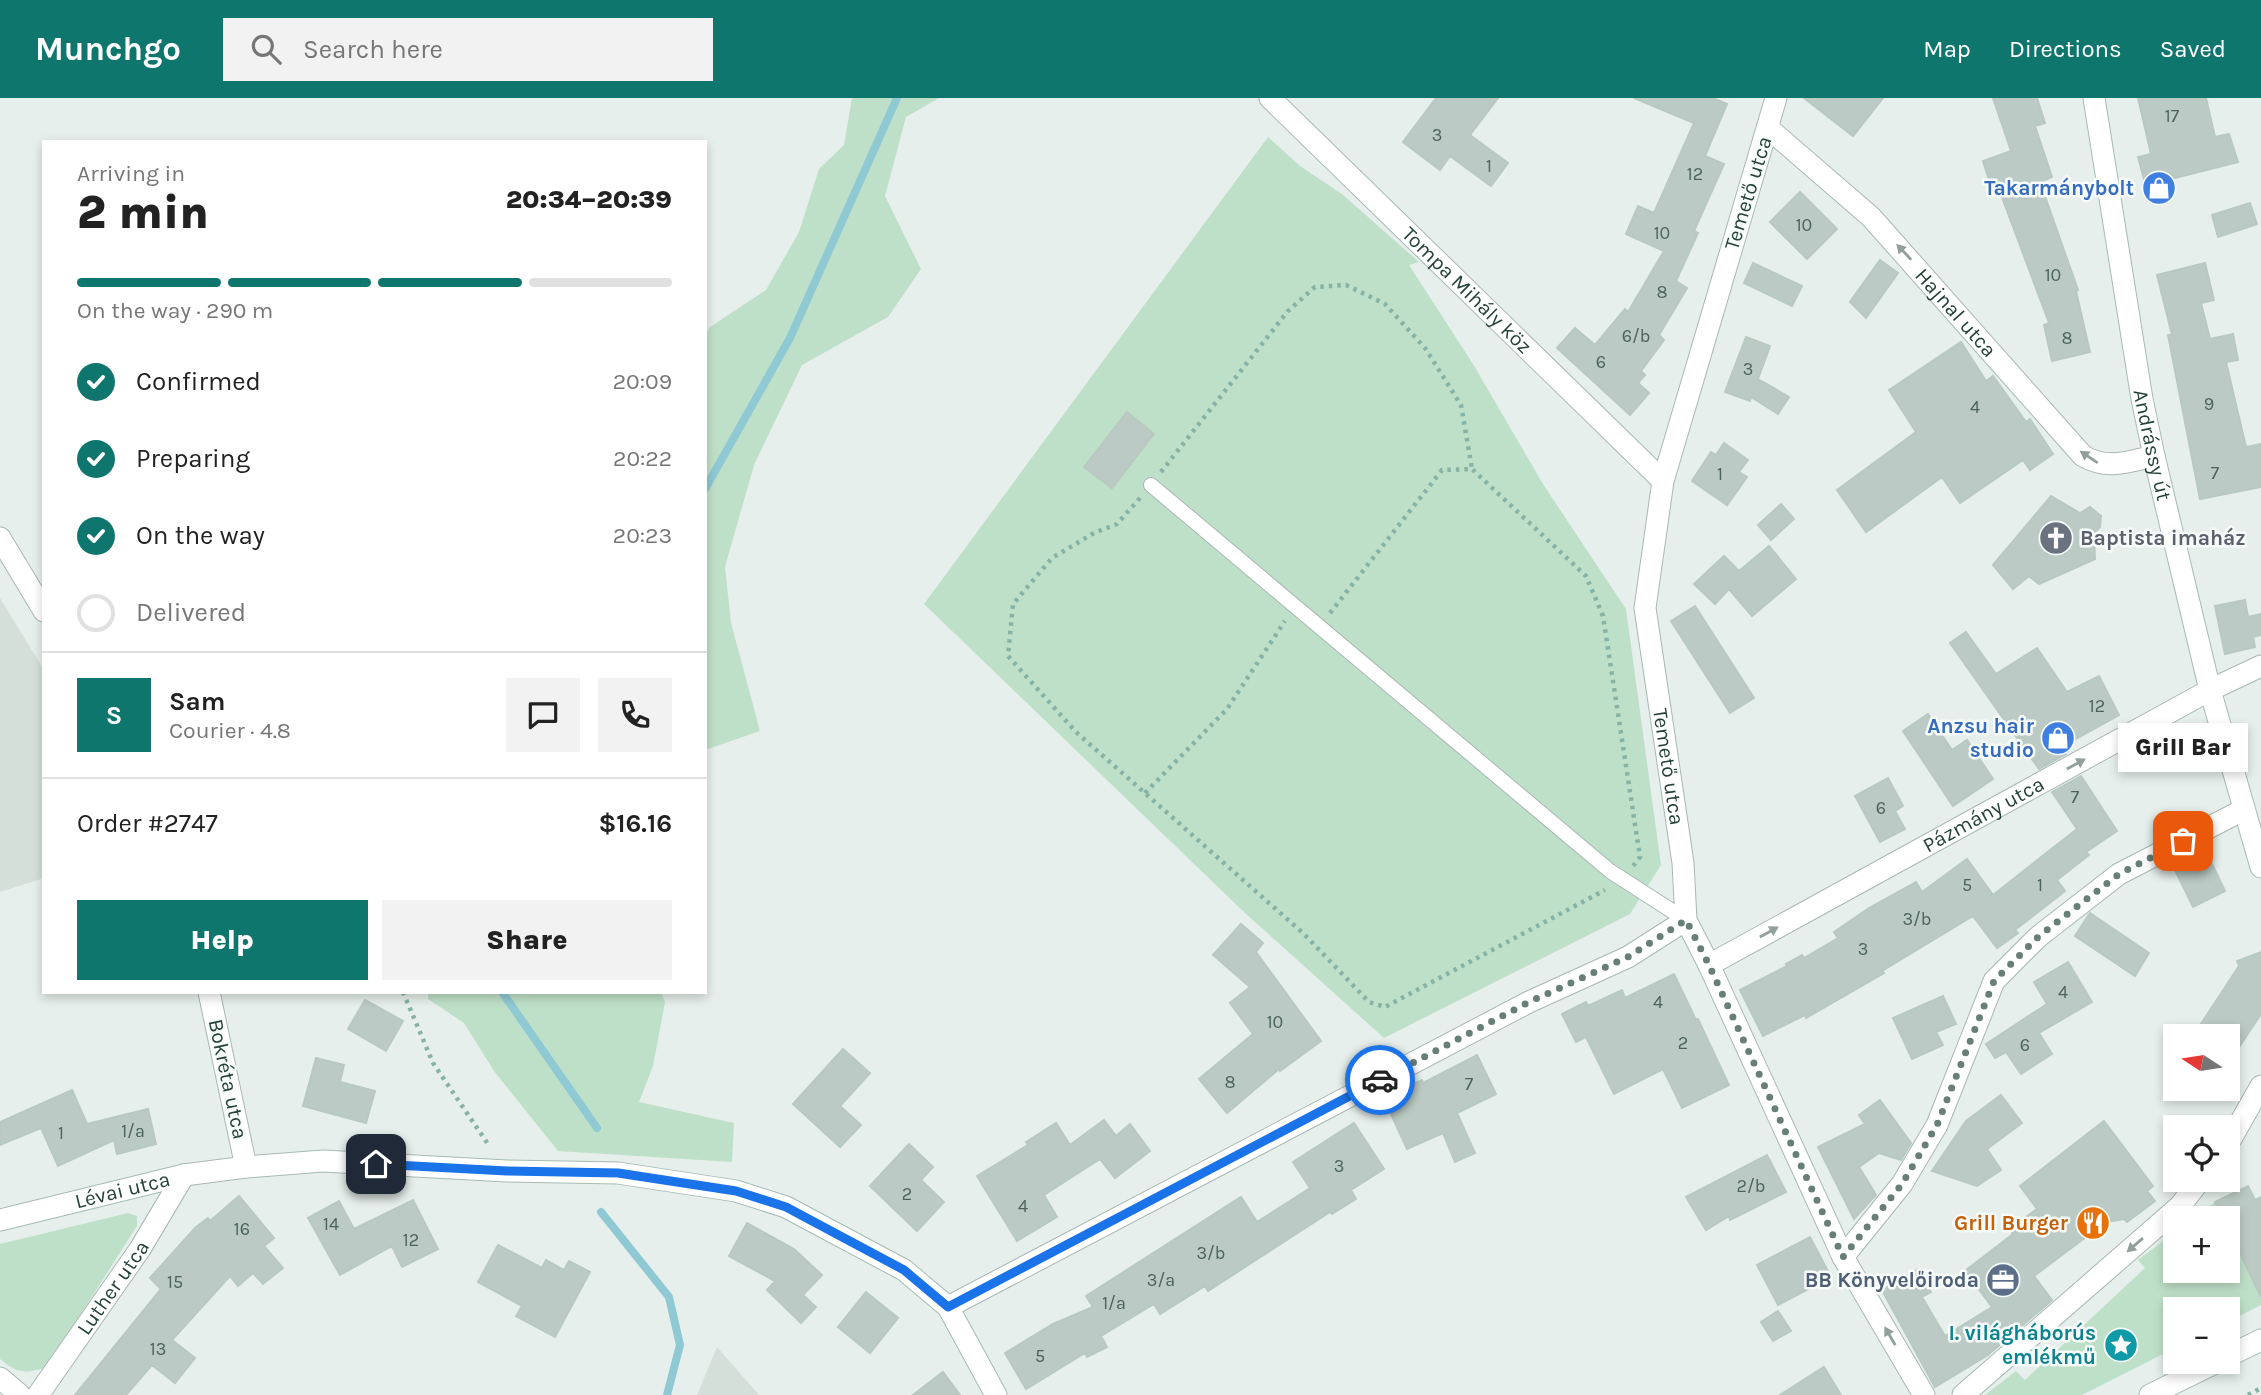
<!DOCTYPE html>
<meta charset="utf-8">
<style>
body{margin:0;font-family:Karla,sans-serif;background:#f2f2f2;color:#222;height:100vh;display:flex;flex-direction:column;font-size:26px;white-space:nowrap}
*{box-sizing:border-box;margin:0}
p{font-size:23px;color:#767676}
.icon{flex:none;width:38px;height:38px;fill:none;stroke:currentColor;stroke-width:2;stroke-linecap:round;stroke-linejoin:round}
.map{position:relative;flex:1;overflow:hidden}
.sheet{position:absolute;left:42px;top:42px;width:665px;height:854px;display:flex;flex-direction:column;background:#fff;border-radius:0px;box-shadow:0 4px 10px #0003}
.sheet>*{flex:none}
.needle{width:46px;rotate:282deg}
.buttons{position:absolute;left:2163px;top:926px;display:grid;gap:14px}
.buttons a{display:grid;place-items:center;width:77px;height:77px;border-radius:0px;background:#fff;box-shadow:0 4px 10px #0003;font-size:35px}
.pin{position:absolute;display:grid;place-items:center;width:60px;height:60px;color:#fff;margin:-30px;border-radius:14px;box-shadow:0 4px 10px #0006}
.courier{position:absolute;display:grid;place-items:center;width:70px;height:70px;margin:-35px;border:5px solid #1a73e8;border-radius:50%;background:#fff;color:#222;box-shadow:0 2px 9px #0007}
.bubble{position:absolute;height:49px;border-radius:0px;background:#fff;box-shadow:0 4px 10px #0003;font-size:23px;font-weight:800;line-height:49px;text-align:center}
.headline em{font-style:normal;font-weight:800}
.headline div{display:flex;flex-direction:column-reverse}
.headline{display:flex;align-items:center;justify-content:space-between;height:119px;padding:0 35px}
h1{font-size:46px;font-weight:800;line-height:52px}
.bar{display:grid;grid-template-columns:repeat(4,1fr);gap:10px 7px;align-content:center;height:84px;padding:0 35px}
.bar i{height:9px;border-radius:5px;background:#e0e0e0}
.bar .current{background:#0f766e}
.bar p{grid-column:span 4}
.line{display:flex;align-items:center;gap:18px;padding:0 35px;border-top:2px solid #e0e0e0}
.line div{flex:1}
.round{display:grid;place-items:center;flex:none;width:74px;height:74px;border-radius:0px;background:#f2f2f2}
ol{padding:0 35px;list-style:none}
li{display:flex;align-items:center;gap:21px;height:77px}
li p{margin-inline-start:auto}
li .icon{padding:7px;border-radius:50%;background:#0f766e;color:#fff;stroke-width:4}
li:last-child{color:#767676}
li i{width:38px;height:38px;border:4px solid #e0e0e0;border-radius:50%}
.action{display:flex;gap:14px;margin-top:auto;padding:14px 35px}
.action a{flex:1;height:80px;border-radius:0px;background:#0f766e;color:#fff;font-size:28px;font-weight:800;line-height:80px;text-align:center}
.action a+a{background:#f2f2f2;color:#222}
header{display:flex;align-items:center;gap:42px;box-sizing:border-box;height:98px;padding:0 35px;background:#0f766e;color:#fff}
header strong{font-size:33px}
nav{display:flex;gap:38px;margin-inline-start:auto;font-size:24px}
.search{width:490px;height:63px;background:#f2f2f2;display:flex;align-items:center;gap:18px;box-sizing:border-box;padding:0 24px;border-radius:0px;color:#767676;font-size:26px}
.map>svg:first-child{display:block}
.built{fill:#d4dfda}
.green{fill:#bfe0c8}
.lines{fill:none;stroke-linecap:round;stroke-linejoin:round}
.stream{stroke:#8ec9d4;stroke-width:8}
.building{fill:#bbcac4;stroke:#b8c9c2;stroke-width:2}
.lane-casing{stroke:#a8b8b2;stroke-width:16}
.street-casing{stroke:#a8b8b2;stroke-width:23}
.secondary-casing{stroke:#a4bbb3;stroke-width:23}
.path{stroke:#86b3a5;stroke-width:4.5;stroke-dasharray:3.5 5;stroke-linecap:butt}
.lane{stroke:#fff;stroke-width:14}
.street{stroke:#fff;stroke-width:21}
.secondary{stroke:#fff;stroke-width:21}
.oneway{fill:#92a09c}
.done{stroke:#687f78;stroke-width:7;stroke-dasharray:0 12.6}
.route{stroke:#1a73e8;stroke-width:9}
.labels{text-anchor:middle;stroke-width:5;stroke-linejoin:round;paint-order:stroke}
.number-label{font-size:18px;fill:#4a645c}
.shop-label{font-size:21px;font-weight:bold;fill:#366cbe;stroke:#f7fbf9;text-anchor:end}
.street-label{font-size:21px;fill:#24423a;stroke:#f7fbf9}
.worship-label{font-size:21px;font-weight:bold;fill:#5b616d;stroke:#f7fbf9;text-anchor:start}
.food-label{font-size:21px;font-weight:bold;fill:#c56008;stroke:#f7fbf9;text-anchor:end}
.service-label{font-size:21px;font-weight:bold;fill:#4e5e75;stroke:#f7fbf9;text-anchor:end}
.culture-label{font-size:21px;font-weight:bold;fill:#0d838f;stroke:#f7fbf9;text-anchor:end}
</style>
<header>
<strong>Munchgo</strong>
<div class="search"><svg class="icon" aria-label="search" viewBox="0 0 24 24"><circle cx="10" cy="10" r="6"/><path d="M15 15l6 6"/></svg>Search here</div>
<nav><a>Map</a><a>Directions</a><a>Saved</a></nav>
</header>
<div class="map">
<svg width="2261" height="1297" viewBox="0 0 2261 1297">
<rect width="100%" height="100%" fill="#e6efeb"/>
<path class="built" d="M0,500L44,572V780L0,794Z
M717,1249L759,1297H697Z"/>
<path class="green" d="M852,0H939L906,19L885,98L921,171L888,219L802,267L754,367L725,469L731,525L760,633L705,652V238L710,229L766,192L799,134L819,71L844,47Z
M1268,39L1300,68L1342,96L1419,164L1409,167L1473,266L1543,386L1626,511L1661,767L1630,816L1384,940L1245,815L924,506Z
M428,894H661L665,904L653,968L639,1004L734,1025L732,1064L558,1053L494,973L464,925L428,901Z
M2215,1104L2223,1120H2193Z
M128,1115L137,1118V1128L47,1269C25,1276 18,1276 0,1261V1146Z
M2228,1130L2261,1200V1207L2228,1224V1211H2175V1250L2082,1297H1985L2016,1273L2025,1282L2145,1170L2138,1162L2175,1134V1172H2228Z"/>
<g class="lines">
<path class="stream" d="M705,391L790,240L897,0
M502,894L597,1030
M601,1114L669,1199L680,1247L667,1297"/>
</g>
<path class="building" d="M1436,0H1498L1470,37L1508,65L1491,88L1450,58L1440,72L1403,44Z
M1634,0H1713L1727,6L1705,58L1724,66L1694,133L1698,135L1676,183L1687,190L1659,237L1664,242L1641,273L1645,277L1638,285L1649,295L1630,317L1557,250L1575,230L1595,247L1625,211L1628,214L1664,153L1626,136L1638,108L1654,115L1694,25Z
M1804,0H1883L1853,38Z
M1993,0H2037L2045,25L2035,28L2052,79L2040,84L2078,192L2076,193L2090,254L2052,263L2044,227L2049,225L1997,86L1991,88L1983,63L2011,53Z
M2138,0H2206L2215,39L2229,36L2238,64L2167,82L2171,98L2150,104L2138,59L2151,56Z
M1800,94L1837,131L1807,161L1770,124Z
M2250,105L2257,126L2218,139L2212,117Z
M1880,162L1898,175L1866,220L1850,204Z
M1753,165L1802,188L1792,208L1744,185Z
M2205,165L2214,202L2201,205L2210,241L2233,236L2238,262L2226,264L2246,349L2261,346V389L2200,401L2168,237H2172L2157,177Z
M1746,239L1770,248L1758,281L1789,299L1778,316L1751,299L1750,303L1725,294Z
M1961,244L1986,283L1993,278L2026,324L2030,321L2053,356L2030,372L2023,362L1960,405L1942,379L1866,434L1837,392L1916,334L1889,292Z
M1127,314L1154,336L1112,390L1084,369Z
M1724,345L1748,362L1739,374L1747,379L1727,407L1692,383L1711,354L1716,357Z
M2051,398L2080,415L2090,409L2101,418L2100,429L2094,435L2095,461L2039,486L2029,478L2013,491L1993,467Z
M1781,406L1794,421L1771,442L1758,427Z
M1769,448L1796,481L1752,518L1729,491L1715,506L1694,486L1724,458L1739,473Z
M2245,502L2248,519L2261,516V537L2253,539L2255,549L2225,556L2215,508Z
M1695,508L1754,600L1730,615L1671,523Z
M1966,534L1996,576L2037,550L2067,594L2099,578L2119,617L2061,649L2066,656L2039,671L1950,545Z
M1928,616L1952,652L1967,642L1993,681L1953,708L1903,633Z
M2081,678L2117,733L2086,754L2089,757L2057,782L2065,793L2015,832L2018,835L1997,850L1973,818L1882,873L1884,875L1806,920L1805,917L1763,938L1740,892L1787,868L1786,866L1802,857L1804,860L1838,840L1834,834L1869,810L1916,784L1922,794L1967,761L1993,797L2077,731L2052,694Z
M1888,680L1903,708L1895,713L1905,731L1880,744L1855,698Z
M2205,751L2225,793L2193,809L2173,768Z
M2090,815L2149,855L2135,878L2075,838Z
M1241,826L1263,845L1256,854L1321,943L1280,973L1279,971L1227,1015L1199,981L1253,936L1230,905L1250,889L1213,857Z
M2261,854V916L2228,966V938H2193L2239,868L2237,863Z
M2068,864L2092,904L2039,935L2052,956L2021,976L2006,954L1995,960L1986,946L2047,906L2034,884Z
M1674,876L1696,922L1698,921L1729,987L1682,1010L1663,971L1614,996L1586,939L1576,944L1562,916L1586,904L1588,908L1622,892L1625,900Z
M1943,898L1956,926L1936,934L1943,947L1912,961L1893,920Z
M365,902L403,923L386,953L348,931Z
M843,951L870,975L840,1008L861,1027L840,1049L793,1006Z
M1477,957L1496,996L1457,1015L1475,1055L1455,1064L1443,1035L1407,1051L1383,999L1422,982L1423,985Z
M316,960L344,967L340,984L375,993L366,1025L303,1008Z
M72,992L87,1026L148,1011L156,1046L117,1056L114,1042L58,1068L41,1030L0,1047V1024Z
M2001,997L2022,1025L1987,1051L2001,1072L1977,1088L1932,1073L1966,1023Z
M1880,1002L1911,1045L1901,1062L1879,1055L1859,1069L1876,1097L1854,1121L1818,1049L1865,1026L1859,1017Z
M1104,1022L1116,1038L1130,1026L1150,1053L1115,1080L1100,1061L1044,1097L1057,1119L1017,1143L977,1078L1028,1047L1026,1044L1056,1025L1070,1047Z
M2104,1023L2153,1088L2147,1093L2155,1103L2127,1124L2124,1121L2106,1124L2034,1178L2052,1202L1988,1257L1935,1289L1882,1192L1918,1171L1931,1194L1922,1199L1945,1238L1992,1209L1965,1173L2013,1136L2009,1131L2037,1111L2020,1088Z
M1354,1025L1384,1071L1351,1092L1356,1101L1332,1116L1330,1114L1208,1193L1205,1188L1160,1216L1154,1206L1101,1238L1107,1249L1087,1259L1085,1255L1026,1291L1005,1255L1053,1226L1093,1209L1086,1198L1241,1099L1257,1124L1310,1090L1293,1064Z
M909,1046L933,1069L921,1082L944,1104L917,1133L870,1088Z
M1767,1057L1786,1094L1730,1122L1729,1118L1706,1132L1686,1099Z
M2248,1088L2255,1102L2261,1099V1199L2228,1130V1120H2223L2215,1104Z
M239,1098L274,1140L264,1148L283,1170L263,1186L253,1175L238,1188L230,1178L172,1242L195,1260L175,1285L152,1267L126,1297H75L161,1191L150,1180L195,1130L208,1120L210,1123Z
M413,1102L438,1151L402,1169L392,1148L340,1177L308,1120L339,1103L354,1131Z
M747,1125L794,1151L822,1177L803,1197L816,1209L801,1225L767,1192L775,1183L729,1158Z
M1810,1139L1831,1179L1778,1207L1757,1167Z
M498,1147L542,1170L546,1162L564,1172L569,1163L590,1174L555,1239L516,1218L522,1208L478,1184Z
M866,1194L898,1220L870,1255L838,1229Z
M1778,1213L1791,1233L1773,1243L1761,1224Z
M1824,1269L1841,1297H1780Z
M943,1274L960,1297H913Z"/>
<g class="lines">
<g class="lane-casing">
<path id="lane" d="M1151,387L1610,773L1686,822"/>
</g>
<g class="street-casing">
<g id="street">
<path id="s1" d="M1270,0L1663,383"/>
<path id="s2" d="M1776,0L1663,383L1645,510L1683,765L1686,822L1709,867L1843,1159L1924,1297"/>
<path id="s3" d="M1768,30L1871,119L2083,358C2108,372 2127,364 2154,358"/>
<path d="M0,440L44,513"/>
<path id="s4" d="M1709,867L2210,592L2261,568"/>
<path d="M2228,1046L2261,988"/>
<path d="M1843,1159L1902,1086L1937,1027L1994,883L2038,839L2119,776L2243,712"/>
<path d="M948,1209L1529,904L1628,859L1686,822"/>
<path d="M0,1280L20,1297"/>
<path id="s5" d="M38,1297L140,1151L184,1077L246,1069L209,894"/>
<path d="M1963,1297L2180,1108L2200,1082"/>
</g>
</g>
<g class="secondary-casing">
<g id="secondary">
<path id="s6" d="M2094,0L2142,301L2154,358L2210,592L2261,769"/>
<path d="M246,1069L323,1063L507,1073L618,1075L736,1093L786,1109L904,1172L948,1209L996,1297"/>
<path id="s7" d="M0,1122L184,1077"/>
<path d="M2228,1258L2261,1242"/>
<path d="M2150,1297L2217,1264"/>
</g>
</g>
<path class="path" d="M1161,374L1288,213L1315,189L1346,187L1385,206L1425,250L1461,307L1472,371
M1140,400L1117,426L1094,435L1052,460L1013,506L1008,558L1076,634L1304,836L1369,904L1385,909L1605,792
M1330,515L1442,372L1472,371L1586,478L1603,518L1640,759L1633,768
M1145,695L1227,611L1285,523
M403,894L433,965L490,1049
M2248,1297L2261,1290"/>
<use href="#lane" class="lane"/>
<use href="#street" class="street"/>
<use href="#secondary" class="secondary"/>
</g>
<defs><path id="oneway-solid" d="M-6-.8H1V-3.2L6.5 0L1 3.2V.8H-6Z" transform="scale(1.75)"/></defs>
<g class="oneway">
<use href="#oneway-solid" transform="translate(1904 154) rotate(-133)"/>
<use href="#oneway-solid" transform="translate(2089 359) rotate(-146)"/>
<use href="#oneway-solid" transform="translate(2076 666) rotate(-29)"/>
<use href="#oneway-solid" transform="translate(1769 834) rotate(-29)"/>
<use href="#oneway-solid" transform="translate(2135 1147) rotate(139)"/>
<use href="#oneway-solid" transform="translate(1890 1238) rotate(-120)"/>
</g>
<g class="lines">
<path class="done" d="M1380,982L1529,904L1628,859L1686,822L1709,867L1843,1159L1902,1086L1937,1027L1994,883L2038,839L2119,776L2183,743"/>
<path class="route" d="M376,1066L507,1073L618,1075L736,1093L786,1109L904,1172L948,1209L1380,982"/>
</g>
<defs>
<g id="shop-disc" transform="scale(1.75)"><circle r="9.5" fill="#3f7fe0" stroke="#f7fbf9"/><path d="M-5-2.5h2.3a2.7 3.5 0 0 1 5.4 0H5L5.5 6h-11ZM-1.5-2.5h3a1.5 2.3 0 0 0-3 0Z" fill="#fff"/></g>
<g id="church-disc" transform="scale(1.75)"><circle r="9.5" fill="#6b7280" stroke="#f7fbf9"/><path d="M-1.2-6h2.4v3.5h3.3v2.4h-3.3V6h-2.4V-.1h-3.3v-2.4h3.3Z" fill="#fff"/></g>
<g id="restaurant-disc" transform="scale(1.75)"><circle r="9.5" fill="#e8710a" stroke="#f7fbf9"/><path d="M-5-6h1v4h1v-4h1v4h1v-4h1v5L-1.5 .5V6h-2V.5L-5-1ZM5-6V6H3V1.5H1.5Q1.5-4 5-6Z" fill="#fff"/></g>
<g id="office-disc" transform="scale(1.75)"><circle r="9.5" fill="#5c6f8a" stroke="#f7fbf9"/><path d="M-6-3h4V-5.5h4V-3h4V5H-6ZM-1-4.5V-3h2v-1.5ZM-6 0V1H6V0Z" fill="#fff"/></g>
<g id="sight-disc" transform="scale(1.75)"><circle r="9.5" fill="#0f9aa8" stroke="#f7fbf9"/><path d="M0-6L1.8-2.2L6-1.7L2.9 1.2L3.7 5.4L0 3.3L-3.7 5.4L-2.9 1.2L-6-1.7L-1.8-2.2Z" fill="#fff"/></g>
</defs>
<g fill-rule="evenodd">
<use href="#shop-disc" x="2159" y="90"/>
<use href="#church-disc" x="2056" y="440"/>
<use href="#shop-disc" x="2058" y="640"/>
<use href="#restaurant-disc" x="2093" y="1125"/>
<use href="#office-disc" x="2003" y="1182"/>
<use href="#sight-disc" x="2121" y="1247"/>
</g>
<g class="labels">
<g class="number-label">
<text x="2172" y="24">17</text>
<text x="1437" y="43">3</text>
<text x="1489" y="74">1</text>
<text x="1695" y="82">12</text>
<text x="1804" y="133">10</text>
<text x="1662" y="141">10</text>
<text x="2053" y="183">10</text>
<text x="1662" y="200">8</text>
<text x="1636" y="244">6/b</text>
<text x="2067" y="246">8</text>
<text x="1601" y="270">6</text>
<text x="1748" y="277">3</text>
<text x="2209" y="312">9</text>
<text x="1975" y="315">4</text>
<text x="2215" y="381">7</text>
<text x="1720" y="382">1</text>
<text x="2097" y="614">12</text>
<text x="2075" y="705">7</text>
<text x="1881" y="716">6</text>
<text x="1967" y="793">5</text>
<text x="2040" y="793">1</text>
<text x="1917" y="827">3/b</text>
<text x="1863" y="857">3</text>
<text x="2063" y="900">4</text>
<text x="1658" y="910">4</text>
<text x="1275" y="930">10</text>
<text x="1683" y="951">2</text>
<text x="2025" y="953">6</text>
<text x="1230" y="990">8</text>
<text x="1469" y="992">7</text>
<text x="133" y="1039">1/a</text>
<text x="61" y="1041">1</text>
<text x="1339" y="1074">3</text>
<text x="1751" y="1094">2/b</text>
<text x="907" y="1102">2</text>
<text x="1023" y="1114">4</text>
<text x="331" y="1132">14</text>
<text x="242" y="1137">16</text>
<text x="411" y="1148">12</text>
<text x="1211" y="1161">3/b</text>
<text x="1161" y="1188">3/a</text>
<text x="175" y="1190">15</text>
<text x="1114" y="1211">1/a</text>
<text x="158" y="1257">13</text>
<text x="1040" y="1264">5</text>
</g>
<g class="shop-label">
<text x="2134" y="97">Takarmánybolt</text>
<text x="2034" y="635">Anzsu hair<tspan x="2034" dy="24">studio</tspan></text>
</g>
<g class="street-label">
<text transform="translate(1748 95) rotate(-73)" y="7">Temető utca</text>
<text dy="7" stroke="none"><textPath href="#s1" startOffset="275">Tompa Mihály köz</textPath></text>
<text dy="7" stroke="none"><textPath href="#s3" startOffset="264">Hajnal utca</textPath></text>
<text dy="7" stroke="none"><textPath href="#s6" startOffset="352">Andrássy út</textPath></text>
<text dy="7" stroke="none"><textPath href="#s2" startOffset="688">Temető utca</textPath></text>
<text dy="7" stroke="none"><textPath href="#s4" startOffset="313">Pázmány utca</textPath></text>
<text transform="translate(228 981) rotate(78)" y="7">Bokréta utca</text>
<text dy="7" stroke="none"><textPath href="#s7" startOffset="126">Lévai utca</textPath></text>
<text dy="7" stroke="none"><textPath href="#s5" startOffset="131">Luther utca</textPath></text>
</g>
<g class="worship-label">
<text x="2080" y="447">Baptista imaház</text>
</g>
<g class="food-label">
<text x="2068" y="1132">Grill Burger</text>
</g>
<g class="service-label">
<text x="1979" y="1189">BB Könyvelőiroda</text>
</g>
<g class="culture-label">
<text x="2096" y="1242">I. világháborús<tspan x="2096" dy="24">emlékmű</tspan></text>
</g>
</g>
</svg>
<div class="buttons">
<a><svg class="needle" viewBox="-14 -14 28 28"><path d="M0-13l5 13h-10z" fill="#e53935"/><path d="M0 13l5-13h-10z" fill="#767676"/></svg></a>
<a><svg class="icon" aria-label="locate" viewBox="0 0 24 24"><circle cx="12" cy="12" r="6"/><path d="M12 2v4M12 18v4M2 12h4M18 12h4"/></svg></a>
<a>+</a>
<a>−</a>
</div>
<div class="pin" style="left:2183px;top:743px;background:#ea580c"><svg class="icon" aria-label="bag" viewBox="0 0 24 24"><path d="M5 8h14l-1 12H6zM9 8a3 3 0 0 1 6 0"/></svg></div>
<div class="pin" style="left:376px;top:1066px;background:#1f2937"><svg class="icon" aria-label="home" viewBox="0 0 24 24"><path d="M3 11l9-7 9 7M6 9v11h12V9"/></svg></div>
<div class="courier" style="left:1380px;top:982px"><svg class="icon" aria-label="car" viewBox="0 0 24 24"><path d="M5 17H2v-5l4-1 3-4h7l3 4 3 1v5h-3M9 17h6M6 11h13"/><circle cx="7" cy="17" r="2"/><circle cx="17" cy="17" r="2"/></svg></div>
<div class="bubble" style="left:2118px;top:625px;width:130px">Grill Bar</div>
<section class="sheet">
<div class="headline"><div><h1>2 min</h1><p>Arriving in</p></div><em>20:34–20:39</em></div>
<div class="bar"><i class="current"></i><i class="current"></i><i class="current"></i><i></i><p>On the way · 290 m</p></div>
<ol>
<li><svg class="icon" aria-label="check" viewBox="0 0 24 24"><path d="M5 12l5 5 9-10"/></svg>Confirmed<p>20:09</p></li>
<li><svg class="icon" aria-label="check" viewBox="0 0 24 24"><path d="M5 12l5 5 9-10"/></svg>Preparing<p>20:22</p></li>
<li><svg class="icon" aria-label="check" viewBox="0 0 24 24"><path d="M5 12l5 5 9-10"/></svg>On the way<p>20:23</p></li>
<li><i></i>Delivered</li>
</ol>
<div class="line" style="height:126px"><b class="round" style="background:#0f766e;color:#fff">S</b><div><b>Sam</b><p>Courier · 4.8</p></div><a class="round"><svg class="icon" aria-label="chat" viewBox="0 0 24 24"><path d="M4 5h16v11H9l-5 4z"/></svg></a><a class="round"><svg class="icon" aria-label="phone" viewBox="0 0 24 24"><path d="M5 4h4l2 5-3 2q2 4 5 5l2-3 5 2v4C11 20 4 13 5 4z"/></svg></a></div>
<div class="line" style="height:91px"><div>Order #2747</div><b>$16.16</b></div>
<div class="action"><a>Help</a><a>Share</a></div>
</section>
</div>
